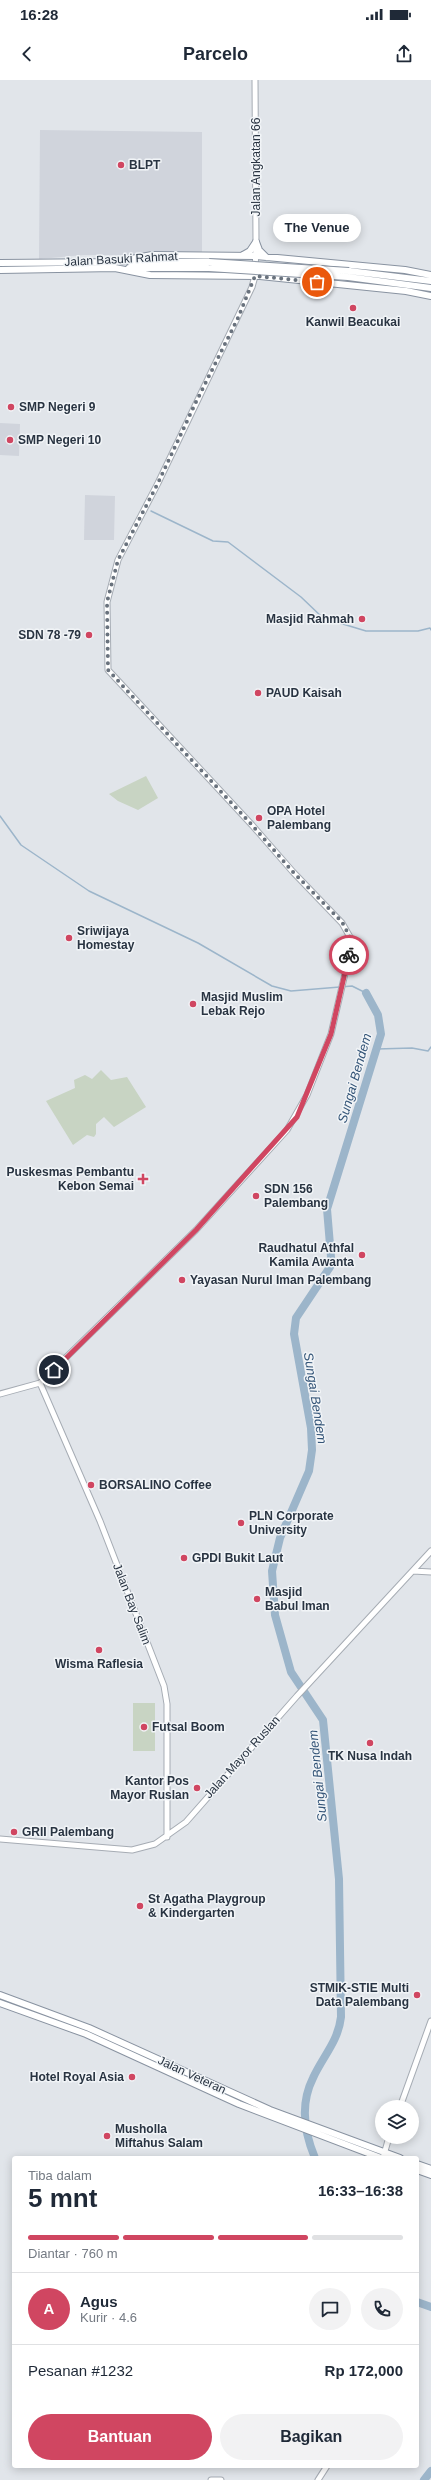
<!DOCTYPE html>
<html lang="id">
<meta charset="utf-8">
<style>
body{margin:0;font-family:Helvetica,sans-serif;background:#f2f2f3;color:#1f2937;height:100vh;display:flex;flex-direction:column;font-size:15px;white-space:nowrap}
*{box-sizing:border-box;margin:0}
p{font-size:13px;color:#747a83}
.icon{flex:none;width:22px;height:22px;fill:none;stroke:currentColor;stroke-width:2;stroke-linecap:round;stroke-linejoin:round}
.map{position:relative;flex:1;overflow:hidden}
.details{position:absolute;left:12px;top:2076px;width:407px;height:312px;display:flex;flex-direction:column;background:#fff;border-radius:4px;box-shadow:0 2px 10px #0003}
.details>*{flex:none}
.controls{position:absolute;left:375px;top:2020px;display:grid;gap:8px}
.controls a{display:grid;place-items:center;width:44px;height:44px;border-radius:50%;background:#fff;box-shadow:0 2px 10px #0003;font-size:20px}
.pin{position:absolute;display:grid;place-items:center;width:34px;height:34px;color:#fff;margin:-17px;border:2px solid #fff;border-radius:50%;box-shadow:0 1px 4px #0007}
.courier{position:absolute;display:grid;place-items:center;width:40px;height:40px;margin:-20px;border:3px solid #d04661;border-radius:50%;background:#fff;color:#222;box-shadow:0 1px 5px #0007}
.bubble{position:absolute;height:28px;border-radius:14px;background:#fff;box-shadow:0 2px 10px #0003;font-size:13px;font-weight:700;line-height:28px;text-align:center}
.headline em{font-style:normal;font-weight:700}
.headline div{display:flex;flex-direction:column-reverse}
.headline{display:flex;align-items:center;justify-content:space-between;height:68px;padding:0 16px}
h1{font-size:26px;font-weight:700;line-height:30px}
.bar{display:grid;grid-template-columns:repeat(4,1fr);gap:6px 4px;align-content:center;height:48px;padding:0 16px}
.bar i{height:5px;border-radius:3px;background:#e0e1e3}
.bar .on{background:#d04661}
.bar p{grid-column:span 4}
.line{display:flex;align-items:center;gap:10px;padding:0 16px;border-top:1px solid #e0e1e3}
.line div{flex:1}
.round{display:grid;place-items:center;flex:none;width:42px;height:42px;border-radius:21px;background:#f2f2f3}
.cta{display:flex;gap:8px;margin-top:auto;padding:8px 16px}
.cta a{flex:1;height:46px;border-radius:24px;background:#d04661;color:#fff;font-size:16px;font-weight:700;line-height:46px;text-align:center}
.cta a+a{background:#f2f2f3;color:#1f2937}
.status{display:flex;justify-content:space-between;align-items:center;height:28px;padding:0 20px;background:#fff;direction:ltr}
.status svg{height:11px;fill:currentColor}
header{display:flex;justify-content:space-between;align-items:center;height:52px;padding:0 16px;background:#fff;font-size:18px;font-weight:700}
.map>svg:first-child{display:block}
.built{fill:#d0d4dc}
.green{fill:#c8d4c3}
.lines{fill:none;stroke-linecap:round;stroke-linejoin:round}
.stream{stroke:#9cb5ca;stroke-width:1.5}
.river{stroke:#9cb5ca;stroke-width:8}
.secondary-casing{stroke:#a6acb4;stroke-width:7}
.highway-casing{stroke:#8993a1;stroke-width:8}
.secondary{stroke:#fff;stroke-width:5}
.highway{stroke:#fff;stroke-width:6}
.highway-bridge-casing{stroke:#8993a1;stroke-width:8;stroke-linecap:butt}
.highway-bridge{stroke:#fff;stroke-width:6}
.done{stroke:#69727d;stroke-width:4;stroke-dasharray:0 7.2}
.route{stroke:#d04661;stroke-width:5}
.poi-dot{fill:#d04661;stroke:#f1f4f7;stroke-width:1.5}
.labels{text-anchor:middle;stroke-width:3;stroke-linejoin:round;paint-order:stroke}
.poi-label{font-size:12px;font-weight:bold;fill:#293442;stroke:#f1f4f7;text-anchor:start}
.street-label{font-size:12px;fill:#293442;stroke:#f1f4f7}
.water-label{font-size:13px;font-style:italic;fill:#335477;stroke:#f1f4f7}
</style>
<div class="status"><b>16:28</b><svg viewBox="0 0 49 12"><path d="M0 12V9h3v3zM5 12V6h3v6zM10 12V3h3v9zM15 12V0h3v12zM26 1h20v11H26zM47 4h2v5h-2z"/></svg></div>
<header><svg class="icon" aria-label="back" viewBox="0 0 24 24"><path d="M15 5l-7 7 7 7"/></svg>Parcelo<svg class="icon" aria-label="share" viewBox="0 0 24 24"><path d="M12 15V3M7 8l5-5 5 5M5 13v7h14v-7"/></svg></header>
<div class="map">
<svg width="431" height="2400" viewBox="0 0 431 2400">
<rect width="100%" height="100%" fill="#e1e5ea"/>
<path class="built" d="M40,50L202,52V175H84L39,179Z
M0,343L20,344L19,376L0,375Z
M85,415L115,416L114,460H84Z"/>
<path class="green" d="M146,696L158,718L138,730L118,721L109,714Z
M101,990L111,1000L127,997L146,1027L114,1047L104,1037L96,1044V1054L94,1057L87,1055L73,1065L46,1021L75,1008L74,1000L85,995L92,999Z
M133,1623H155V1671H133Z"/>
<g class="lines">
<path class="stream" d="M151,431L213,461L228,462L301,517L323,538L366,551H418L430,548L431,550
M0,736L21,765L89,811L198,863L272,906L291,911L352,906L366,913
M377,969L412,968L428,971L431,967"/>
<path class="river" d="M315,2078C304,2052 300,2024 313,1998C323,1976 338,1962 341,1937L339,1799L323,1640L291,1592L275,1535L272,1491L280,1458L309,1391L312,1370L311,1348L294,1254L296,1238L330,1187L331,1177L327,1129L381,954L378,935L366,913
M417,2222L431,2227
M424,2400L431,2391"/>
<g class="secondary-casing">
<path id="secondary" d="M40,1303L100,1441L164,1606L167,1624V1757
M0,1314L40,1303L196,1150L287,1050L307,1015L331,954L350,872V857L342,843L293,792L252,745L108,590L107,522L118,480L158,403L252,207L255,196L256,162L255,0
M413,1491L431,1492
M0,1759L132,1770L155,1764L186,1742L297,1616L431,1471
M400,2027L431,1941
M383,2078L389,2057
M211,2400H221
M318,2400L327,2386"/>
</g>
<g class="highway-casing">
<path id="highway" d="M256,162L259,170L266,177
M243,175L250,171L256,162
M130,182H209
M0,183L115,182L152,175L256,176L405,190L431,195
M129,188H209
M0,190L115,188L150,195L260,196L406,211L431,216
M349,191L431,201
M348,197L431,208
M0,1915L89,1948L270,2030L400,2078
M0,1923L86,1954L239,2024L381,2078
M417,2084L431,2089
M417,2090L431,2095"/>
</g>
<use href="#secondary" class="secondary"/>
<use href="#highway" class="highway"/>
<g class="highway-bridge-casing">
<path id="highway-bridge" d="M209,182L349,191
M209,188L348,197"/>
</g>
<use href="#highway-bridge" class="highway-bridge"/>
</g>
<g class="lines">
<path class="done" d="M317,202L255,196L238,238L196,322L158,403L118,480L107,522L108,590L252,745L293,792L342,842L350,857L349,875"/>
<path class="route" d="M54,1290L196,1150L297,1037L331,954L349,875"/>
</g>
<g class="poi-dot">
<circle cx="121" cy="85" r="4"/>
<circle cx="353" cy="228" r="4"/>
<circle cx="11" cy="327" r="4"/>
<circle cx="10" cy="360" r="4"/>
<circle cx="362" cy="539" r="4"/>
<circle cx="89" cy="555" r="4"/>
<circle cx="258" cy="613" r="4"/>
<circle cx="259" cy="738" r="4"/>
<circle cx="69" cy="858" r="4"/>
<circle cx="193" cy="924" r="4"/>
<path d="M141 1093h4v4h4v4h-4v4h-4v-4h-4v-4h4z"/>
<circle cx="256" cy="1116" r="4"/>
<circle cx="362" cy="1175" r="4"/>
<circle cx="182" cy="1200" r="4"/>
<circle cx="91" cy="1405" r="4"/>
<circle cx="241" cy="1443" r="4"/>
<circle cx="184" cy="1478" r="4"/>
<circle cx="257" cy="1519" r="4"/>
<circle cx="99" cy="1570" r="4"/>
<circle cx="144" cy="1647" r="4"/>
<circle cx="370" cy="1663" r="4"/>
<circle cx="197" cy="1708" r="4"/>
<circle cx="14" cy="1752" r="4"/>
<circle cx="140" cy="1826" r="4"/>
<circle cx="417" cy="1915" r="4"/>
<circle cx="132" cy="1997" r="4"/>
<circle cx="107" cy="2056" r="4"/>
</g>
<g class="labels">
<g class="poi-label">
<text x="129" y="89">BLPT</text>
<text x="353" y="246" text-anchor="middle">Kanwil Beacukai</text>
<text x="19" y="331">SMP Negeri 9</text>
<text x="18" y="364">SMP Negeri 10</text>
<text x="354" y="543" text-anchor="end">Masjid Rahmah</text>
<text x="81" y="559" text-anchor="end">SDN 78 -79</text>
<text x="266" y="617">PAUD Kaisah</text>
<text x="267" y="735">OPA Hotel<tspan x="267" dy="14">Palembang</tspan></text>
<text x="77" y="855">Sriwijaya<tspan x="77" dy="14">Homestay</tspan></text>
<text x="201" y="921">Masjid Muslim<tspan x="201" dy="14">Lebak Rejo</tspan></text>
<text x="134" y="1096" text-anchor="end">Puskesmas Pembantu<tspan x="134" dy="14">Kebon Semai</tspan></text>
<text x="264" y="1113">SDN 156<tspan x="264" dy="14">Palembang</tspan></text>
<text x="354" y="1172" text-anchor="end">Raudhatul Athfal<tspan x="354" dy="14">Kamila Awanta</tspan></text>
<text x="190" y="1204">Yayasan Nurul Iman Palembang</text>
<text x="99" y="1409">BORSALINO Coffee</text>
<text x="249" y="1440">PLN Corporate<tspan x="249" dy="14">University</tspan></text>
<text x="192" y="1482">GPDI Bukit Laut</text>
<text x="265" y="1516">Masjid<tspan x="265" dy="14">Babul Iman</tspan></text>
<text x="99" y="1588" text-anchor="middle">Wisma Raflesia</text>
<text x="152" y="1651">Futsal Boom</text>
<text x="370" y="1680" text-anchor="middle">TK Nusa Indah</text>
<text x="189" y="1705" text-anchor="end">Kantor Pos<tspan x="189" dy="14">Mayor Ruslan</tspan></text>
<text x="22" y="1756">GRII Palembang</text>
<text x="148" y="1823">St Agatha Playgroup<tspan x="148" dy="14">&amp; Kindergarten</tspan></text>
<text x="409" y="1912" text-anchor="end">STMIK-STIE Multi<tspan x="409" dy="14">Data Palembang</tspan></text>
<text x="124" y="2001" text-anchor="end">Hotel Royal Asia</text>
<text x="115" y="2053">Musholla<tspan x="115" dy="14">Miftahus Salam</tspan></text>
</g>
<g class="street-label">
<text transform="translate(256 87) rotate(-90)" y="4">Jalan Angkatan 66</text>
<text transform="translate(121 179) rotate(-3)" y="4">Jalan Basuki Rahmat</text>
<text transform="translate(132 1524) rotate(69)" y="4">Jalan Bay Salim</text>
<text transform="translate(242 1677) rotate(-48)" y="4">Jalan Mayor Ruslan</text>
<text transform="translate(192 1995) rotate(25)" y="4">Jalan Veteran</text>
</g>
<g class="water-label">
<text transform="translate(354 998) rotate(-74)" y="5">Sungai Bendem</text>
<text transform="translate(316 1318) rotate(81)" y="5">Sungai Bendem</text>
<text transform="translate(317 1696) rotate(-96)" y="5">Sungai Bendem</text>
</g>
</g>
</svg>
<div class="controls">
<a><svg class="icon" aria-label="layers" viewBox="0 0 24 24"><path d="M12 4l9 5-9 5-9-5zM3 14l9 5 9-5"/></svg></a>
</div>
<div class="pin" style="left:317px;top:202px;background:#ea580c"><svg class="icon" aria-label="bag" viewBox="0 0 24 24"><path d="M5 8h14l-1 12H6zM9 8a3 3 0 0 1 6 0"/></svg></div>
<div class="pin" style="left:54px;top:1290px;background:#1f2937"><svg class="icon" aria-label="home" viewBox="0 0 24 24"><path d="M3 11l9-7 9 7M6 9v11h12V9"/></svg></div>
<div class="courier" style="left:349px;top:875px"><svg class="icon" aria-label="bike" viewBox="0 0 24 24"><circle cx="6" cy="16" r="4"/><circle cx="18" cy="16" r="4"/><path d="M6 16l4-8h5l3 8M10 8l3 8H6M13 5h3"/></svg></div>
<div class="bubble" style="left:273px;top:134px;width:88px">The Venue</div>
<section class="details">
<div class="headline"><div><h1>5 mnt</h1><p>Tiba dalam</p></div><em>16:33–16:38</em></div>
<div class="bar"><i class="on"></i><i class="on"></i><i class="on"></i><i></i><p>Diantar · 760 m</p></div>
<div class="line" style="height:72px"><b class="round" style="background:#d04661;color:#fff">A</b><div><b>Agus</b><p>Kurir · 4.6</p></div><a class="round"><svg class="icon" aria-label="chat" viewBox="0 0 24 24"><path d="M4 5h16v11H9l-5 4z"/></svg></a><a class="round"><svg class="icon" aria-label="phone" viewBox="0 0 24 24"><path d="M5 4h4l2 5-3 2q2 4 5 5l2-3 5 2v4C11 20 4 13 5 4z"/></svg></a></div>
<div class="line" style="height:52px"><div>Pesanan #1232</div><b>Rp 172,000</b></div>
<div class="cta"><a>Bantuan</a><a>Bagikan</a></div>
</section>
</div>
